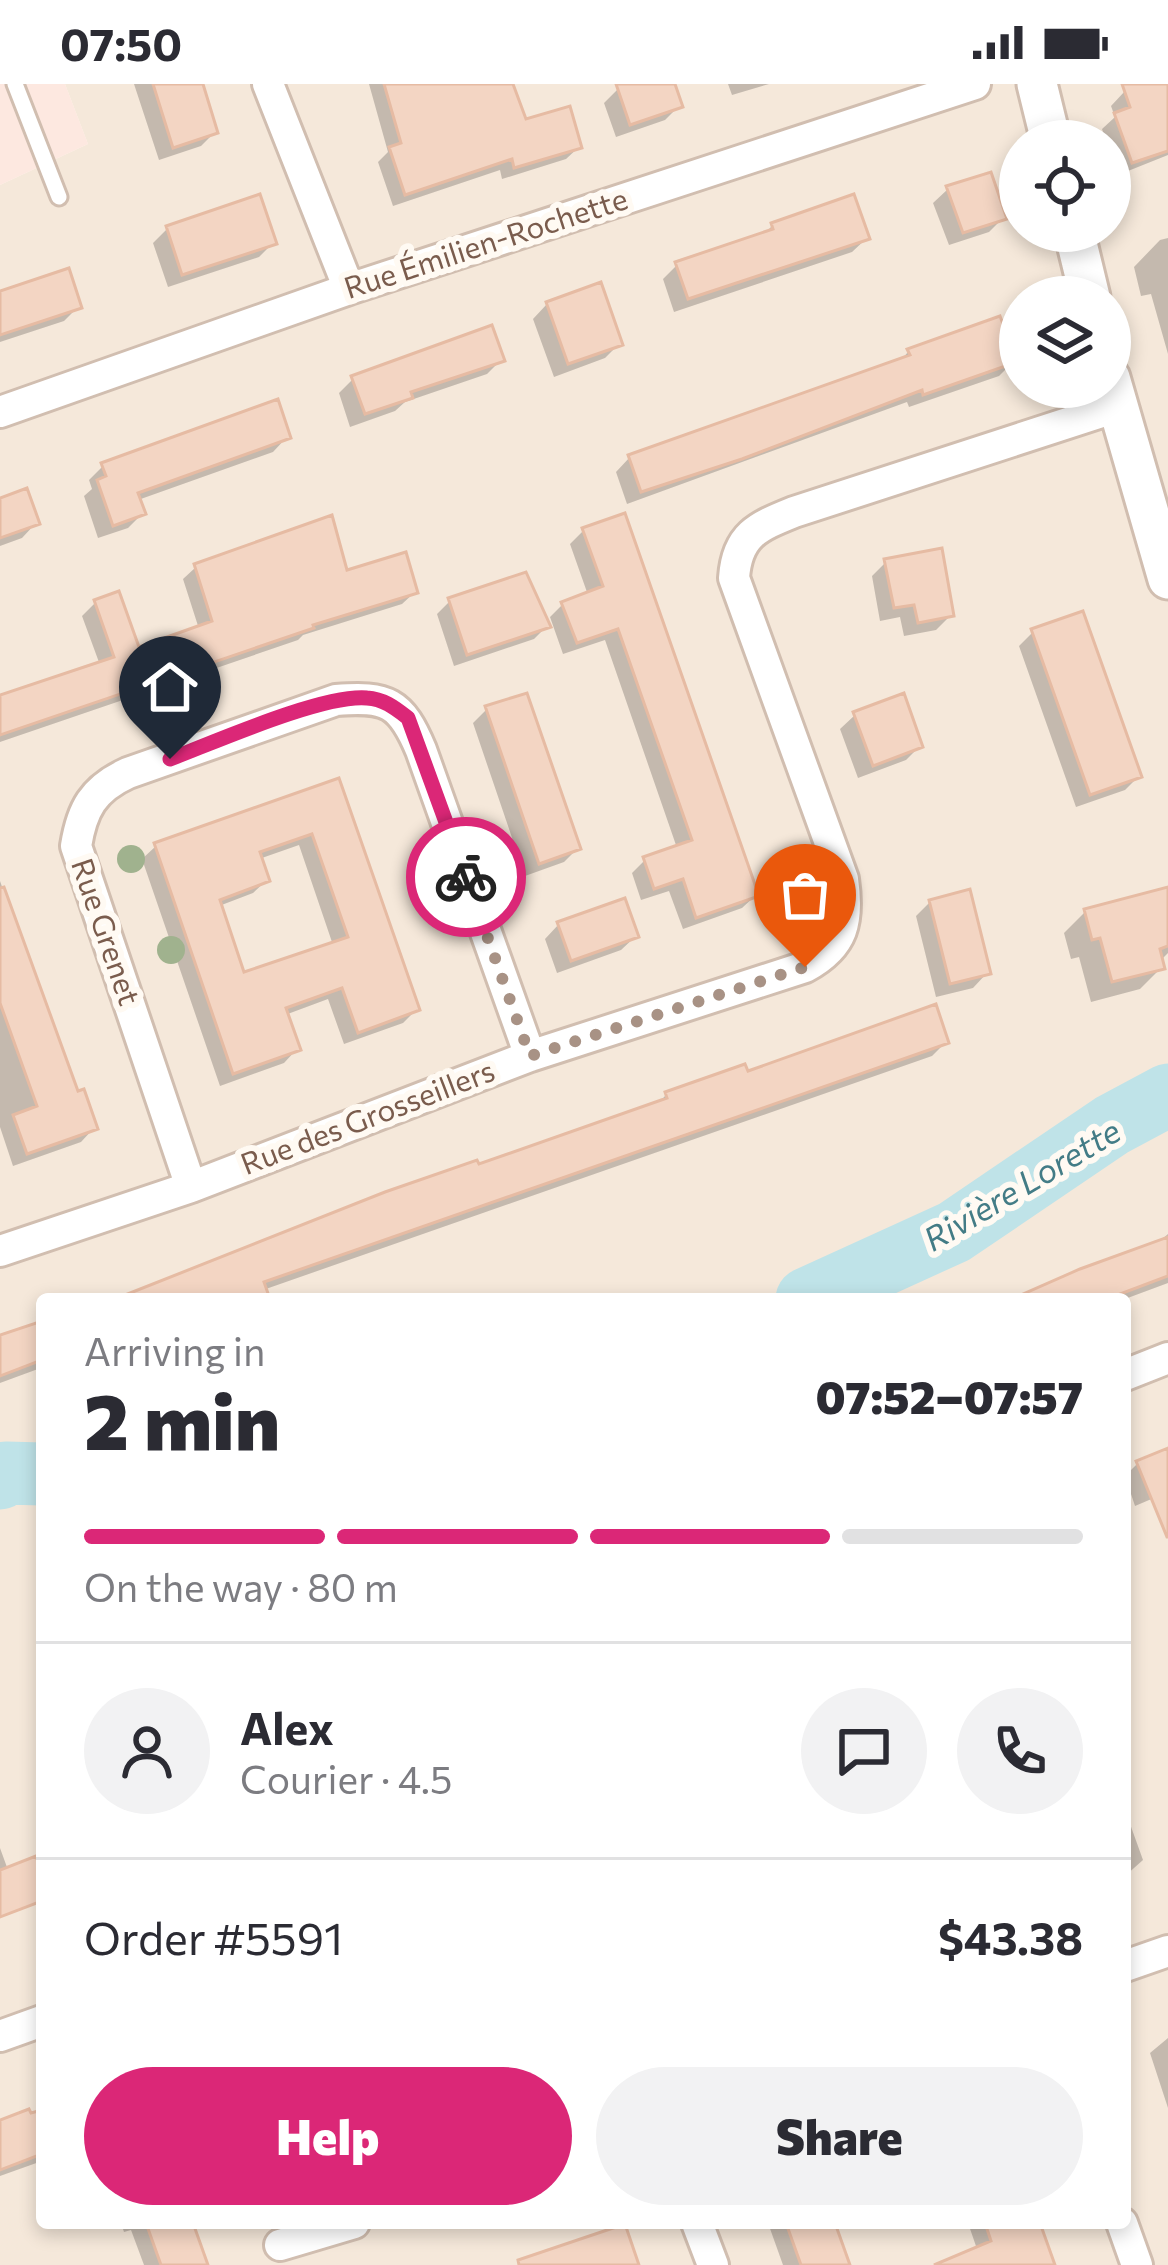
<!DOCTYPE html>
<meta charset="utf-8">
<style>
body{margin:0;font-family:Commissioner,sans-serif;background:#f2f2f3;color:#2b2b33;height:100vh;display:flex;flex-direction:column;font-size:45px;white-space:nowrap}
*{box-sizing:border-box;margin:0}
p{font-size:39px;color:#7c7c81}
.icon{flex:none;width:66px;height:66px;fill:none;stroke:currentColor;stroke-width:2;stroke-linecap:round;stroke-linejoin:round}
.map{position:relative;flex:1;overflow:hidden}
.side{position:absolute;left:36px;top:1209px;width:1095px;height:936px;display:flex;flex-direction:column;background:#fff;border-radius:12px;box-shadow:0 6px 18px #0003}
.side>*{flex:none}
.buttons{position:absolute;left:999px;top:36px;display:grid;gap:24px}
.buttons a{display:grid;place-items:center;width:132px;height:132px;border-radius:50%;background:#fff;box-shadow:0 6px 18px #0003;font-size:60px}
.pin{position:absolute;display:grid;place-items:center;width:102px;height:102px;color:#fff;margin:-123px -51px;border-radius:50% 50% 50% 0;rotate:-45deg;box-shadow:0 0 12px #0007}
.pin .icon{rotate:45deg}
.courier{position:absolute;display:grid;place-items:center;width:120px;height:120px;margin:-60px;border:9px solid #db2777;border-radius:50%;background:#fff;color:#222;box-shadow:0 3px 15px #0007}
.overview em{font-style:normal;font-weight:800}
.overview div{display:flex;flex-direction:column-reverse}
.overview{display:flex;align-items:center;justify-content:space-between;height:204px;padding:0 48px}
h1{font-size:78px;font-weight:800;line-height:90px}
.bar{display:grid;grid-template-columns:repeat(4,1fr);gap:18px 12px;align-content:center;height:144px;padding:0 48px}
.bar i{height:15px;border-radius:9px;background:#e1e1e2}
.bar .active{background:#db2777}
.bar p{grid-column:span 4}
.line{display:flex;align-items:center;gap:30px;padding:0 48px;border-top:3px solid #e1e1e2}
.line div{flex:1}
.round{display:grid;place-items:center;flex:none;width:126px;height:126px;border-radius:63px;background:#f2f2f3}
.action{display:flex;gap:24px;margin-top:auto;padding:24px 48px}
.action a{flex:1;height:138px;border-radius:72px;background:#db2777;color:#fff;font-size:48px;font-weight:800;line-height:138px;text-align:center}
.action a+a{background:#f2f2f3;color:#2b2b33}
.status{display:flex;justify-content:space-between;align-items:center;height:84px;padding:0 60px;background:#fff;direction:ltr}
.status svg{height:33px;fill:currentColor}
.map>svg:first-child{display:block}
.residential{fill:#f5e8da;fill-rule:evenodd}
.commercial{fill:#fde8e0}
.shadow{fill:#0003;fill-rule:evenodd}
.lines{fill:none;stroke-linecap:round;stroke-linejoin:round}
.river{stroke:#bfe3e8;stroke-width:63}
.building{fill:#f3d5c3;stroke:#e6bba3;stroke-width:3;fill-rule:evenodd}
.service-casing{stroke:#d1beb0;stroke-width:21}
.minor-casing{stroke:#d1beb0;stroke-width:36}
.tertiary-casing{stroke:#d1beb0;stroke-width:45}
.service{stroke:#fff;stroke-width:15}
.minor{stroke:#fff;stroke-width:30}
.tertiary{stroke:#fff;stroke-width:39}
.tree{fill:#a0b28e}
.done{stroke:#a89285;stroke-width:12;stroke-dasharray:0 21.6}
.route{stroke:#db2777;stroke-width:15}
.labels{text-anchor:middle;stroke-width:12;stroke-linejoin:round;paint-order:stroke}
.street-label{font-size:30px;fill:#7a5c4d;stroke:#fffaf3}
.water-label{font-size:33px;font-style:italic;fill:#437c86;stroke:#fffaf3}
</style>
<div class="status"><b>07:50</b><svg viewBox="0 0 49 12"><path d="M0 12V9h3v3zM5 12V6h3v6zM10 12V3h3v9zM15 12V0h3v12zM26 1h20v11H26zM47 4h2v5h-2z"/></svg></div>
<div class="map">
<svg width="1168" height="2181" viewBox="0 0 1168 2181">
<rect width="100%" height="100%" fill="#fdf6ec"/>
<path class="residential" d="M65,0H1168V2181H0V101L88,60ZM1020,57H1110V147H1020ZM1020,213H1110V303H1020ZM42,1215H1125V2139H42Z"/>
<path class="commercial" d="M0,0H65L88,60L0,101Z"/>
<path class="shadow" d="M134,0H199L215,48L201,62L159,76Z
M369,0H510L524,39L579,63L566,75L502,95L500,86L393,122L378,78L388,68Z
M632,0H672L679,22L665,36L616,53L604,19L618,5Z
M728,0H769L732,11Z
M1146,0H1168V71L1118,91L1110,57H1106L1102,45L1115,33L1111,22L1125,7Z
M948,105L1003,134L989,148L949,161L933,119Z
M772,142L867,154L852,168L674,228L663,195L677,181L762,152Z
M168,144L273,159L259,173L168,203L153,159Z
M1168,154V270L1151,210L1141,212L1134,183L1160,156Z
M0,210L78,223L64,237L0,258Z
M547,220L619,260L605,274L554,293L533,235Z
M909,267L1013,278L999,292L909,323L907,318L627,420L616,388L630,373L898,279Z
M501,276L487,290L405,318L395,327L350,343L339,309L353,295Z
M287,353L273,368L138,416L142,430L128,444L98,454L84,412L92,405L89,396L103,382Z
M0,416L36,439L22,454L0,462Z
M584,446L756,811L742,824L683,845L669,807L641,816L632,789L645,776L677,764L605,556L563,570L550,533L563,520L588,511L570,460Z
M886,478L951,531L936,546L904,552L900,533L880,537L872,492Z
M196,483L345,490L415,508L402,520L303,551L298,556L0,658V614L100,581L82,532L95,519L137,566L199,545L183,495Z
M450,517L547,542L534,555L454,582L437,530Z
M1033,548L1139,692L1125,706L1076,723L1019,562Z
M487,625L578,764L564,778L525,792L473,639Z
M855,631L920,662L906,676L858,694L840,645Z
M337,698L417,925L403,939L344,960L328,915L285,931L297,965L284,979L220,1002L142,775L156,762ZM299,761L333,861L242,891L219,822L253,809L267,796L259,775Z
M0,797L76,1011L94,1044L81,1058L13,1082L0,1043Z
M1168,812V869L1160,877L1161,884L1140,905L1091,918L1079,873L1071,875L1064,849L1086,827Z
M930,818L987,889L973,904L936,913L916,832Z
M559,840L636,852L621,866L557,889L545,855Z
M946,958L932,972L263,1206L267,1215H116L656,1021L666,1011L746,991Z
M1168,1150V1199L1125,1215H1018L1154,1162Z
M42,1241V1287L38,1285L0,1299V1256Z
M1168,1367V1408L1135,1422L1125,1392L1138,1379Z
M1125,1726L1143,1776L1125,1792Z
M0,1764L8,1786L42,1798V1809L0,1830Z
M1168,1954V2024L1150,1969Z
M42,2029V2077L0,2092V2039Z
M121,2139H191L205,2181H144L131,2146L124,2148Z
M768,2139H832L847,2181H783Z
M968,2139H1036L1051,2181H936L977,2165Z"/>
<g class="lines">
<path class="river" d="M807,1215L954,1148L1112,1041L1168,1011
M0,1394L6,1389L42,1390"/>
</g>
<path class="building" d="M153,0H203L218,49L173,64Z
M384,0H513L526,35L570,22L582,64L514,84L512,75L405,111L389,63L401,59Z
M616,0H675L683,23L630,41Z
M1122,0H1168V67L1132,79L1114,29L1130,23Z
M991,88L1007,135L963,149L946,102Z
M260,110L277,160L182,191L166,142Z
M854,110L870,155L688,215L675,178L773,145L771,139Z
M69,184L82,224L0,251V207Z
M601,198L623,261L568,280L546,218Z
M1000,232L1017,278L923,311L922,306L742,375L641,408L628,371L910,271L907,265Z
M492,241L505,277L411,308L413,314L365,330L351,292Z
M278,315L291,354L138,409L146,430L113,442L97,396L106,392L101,379Z
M27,404L40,440L0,454V414Z
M625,429L759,812L696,834L683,795L654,805L643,773L692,756L618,545L577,559L561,518L603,502L582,444Z
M332,431L347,486L406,468L418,509L313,541L314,544L0,651V611L114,573L94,516L119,507L139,563L212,537L194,480Z
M942,464L954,532L918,539L914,521L894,524L884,475Z
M526,488L551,543L467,571L448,514Z
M1083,527L1142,693L1090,711L1031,545Z
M527,609L581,765L539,780L485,622Z
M904,609L923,663L873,682L853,628Z
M339,694L420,926L358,949L342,904L286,924L301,966L233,990L154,759ZM312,750L348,853L244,888L220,816L270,797L260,768Z
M4,803L78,1007L84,1005L98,1045L27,1070L13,1031L37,1022L0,919V804Z
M1168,803V862L1160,865L1165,885L1112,898L1100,854L1092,856L1084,825Z
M970,805L991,890L950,900L929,816Z
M625,814L639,853L571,877L557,838Z
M936,920L949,959L264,1198L270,1215H115L385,1108L477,1076L479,1080L667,1014L665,1008L745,980L748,987Z
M1168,1153V1192L1107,1215H1012L1080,1185Z
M42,1237V1276L0,1292V1251Z
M1168,1364V1453H1167L1136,1377Z
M36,1772L42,1789V1817L0,1833V1786Z
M29,2025L31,2029L42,2026V2070L0,2086V2036Z
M146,2139H193L208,2181H161Z
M786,2139H835L850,2181H801Z
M985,2139H1040L1055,2181H934L991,2157Z
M625,2140L639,2181H519L518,2176Z"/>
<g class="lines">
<g class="service-casing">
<path id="service" d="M15,0L59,113"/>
</g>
<g class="minor-casing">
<path id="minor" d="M268,0L349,205
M0,328L349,205L975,0
M191,1103L76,762C82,725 93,705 128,689L336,616C387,612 401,618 421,666L530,972
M0,1167L191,1103L530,972L805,883C844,862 849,837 843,795L734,494C737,451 757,443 794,428L1117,323
M1125,1291L1168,1274
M1125,1882L1168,1867
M0,1952L42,1937
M697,2139L713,2181
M1122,2139L1137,2181
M280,2161L354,2139"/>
</g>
<g class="tertiary-casing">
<path id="tertiary" d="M1037,0L1051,57
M1074,147L1090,213
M1110,294L1168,495"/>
</g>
<use href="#service" class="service"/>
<use href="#minor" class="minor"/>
<use href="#tertiary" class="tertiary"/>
</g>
<g class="tree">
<circle cx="131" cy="775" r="14"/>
<circle cx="171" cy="866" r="14"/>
</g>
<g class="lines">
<path class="done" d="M466,793L530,972L805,883"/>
<path class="route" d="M170,675C215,658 323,610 367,614C384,615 395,624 408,634L466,793"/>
</g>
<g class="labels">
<g class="street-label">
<text transform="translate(486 160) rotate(-18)" y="10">Rue Émilien-Rochette</text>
<text transform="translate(105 848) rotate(71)" y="10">Rue Grenet</text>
<text transform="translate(368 1034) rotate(-21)" y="10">Rue des Grosseillers</text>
</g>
<g class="water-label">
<text transform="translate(1022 1101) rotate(-31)" y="12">Rivière Lorette</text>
</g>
</g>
</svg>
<div class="buttons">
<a><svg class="icon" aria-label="locate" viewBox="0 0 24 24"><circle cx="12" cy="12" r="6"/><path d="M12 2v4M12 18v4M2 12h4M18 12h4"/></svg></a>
<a><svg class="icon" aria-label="layers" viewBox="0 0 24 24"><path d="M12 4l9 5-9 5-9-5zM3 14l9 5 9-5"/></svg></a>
</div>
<div class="pin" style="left:805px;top:883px;background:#ea580c"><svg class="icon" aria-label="bag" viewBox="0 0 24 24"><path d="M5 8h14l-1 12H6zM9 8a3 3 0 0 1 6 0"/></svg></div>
<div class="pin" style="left:170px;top:675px;background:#1f2937"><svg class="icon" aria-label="home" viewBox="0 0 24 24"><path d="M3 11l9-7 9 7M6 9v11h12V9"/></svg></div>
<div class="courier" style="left:466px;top:793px"><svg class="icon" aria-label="bike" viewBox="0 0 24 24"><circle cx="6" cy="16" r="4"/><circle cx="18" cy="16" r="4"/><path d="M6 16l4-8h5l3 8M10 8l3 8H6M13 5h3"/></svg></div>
<section class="side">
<div class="overview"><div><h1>2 min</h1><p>Arriving in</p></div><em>07:52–07:57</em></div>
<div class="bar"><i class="active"></i><i class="active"></i><i class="active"></i><i></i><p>On the way · 80 m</p></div>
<div class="line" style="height:216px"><a class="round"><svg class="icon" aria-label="person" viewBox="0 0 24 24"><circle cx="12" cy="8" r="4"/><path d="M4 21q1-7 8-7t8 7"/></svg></a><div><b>Alex</b><p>Courier · 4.5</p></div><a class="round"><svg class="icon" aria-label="chat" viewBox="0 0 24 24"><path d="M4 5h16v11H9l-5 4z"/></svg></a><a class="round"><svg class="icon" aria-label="phone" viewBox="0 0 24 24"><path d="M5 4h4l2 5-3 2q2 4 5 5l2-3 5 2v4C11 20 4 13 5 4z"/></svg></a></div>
<div class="line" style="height:156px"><div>Order #5591</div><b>$43.38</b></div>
<div class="action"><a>Help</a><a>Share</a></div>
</section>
</div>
